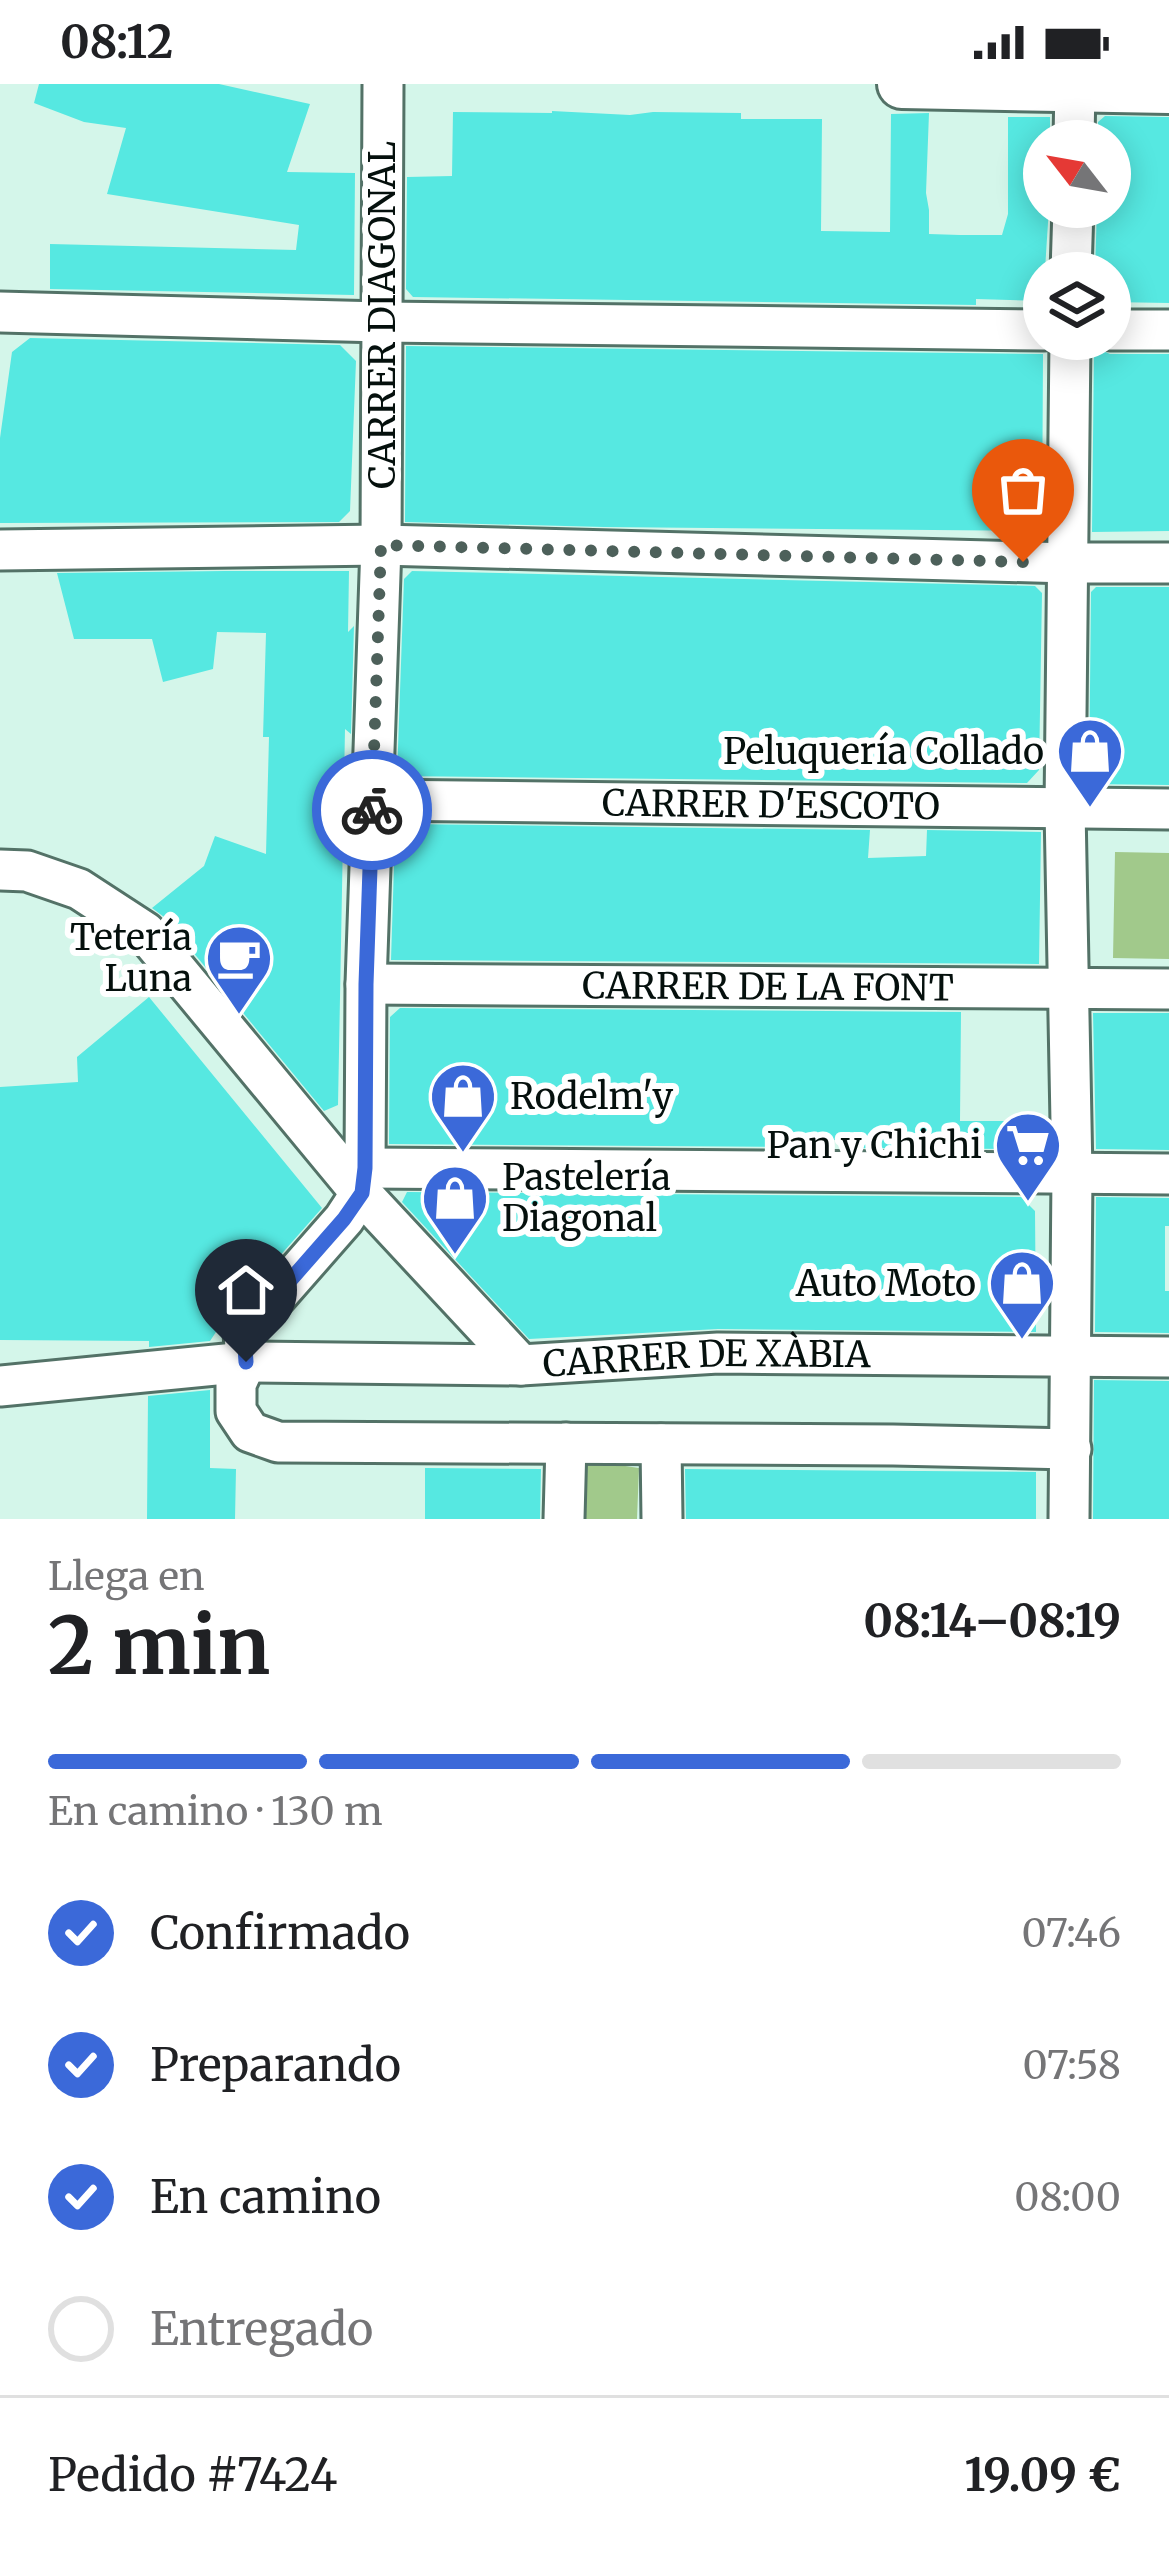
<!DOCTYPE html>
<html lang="es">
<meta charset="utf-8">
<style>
body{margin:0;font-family:Merriweather,serif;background:#f2f2f2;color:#202124;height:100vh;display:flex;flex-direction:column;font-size:45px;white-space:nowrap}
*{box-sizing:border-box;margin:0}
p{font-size:39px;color:#757577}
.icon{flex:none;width:66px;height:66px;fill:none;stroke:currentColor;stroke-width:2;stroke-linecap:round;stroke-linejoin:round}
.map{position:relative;height:1435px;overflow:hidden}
.side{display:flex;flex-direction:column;background:#fff;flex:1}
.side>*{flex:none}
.needle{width:78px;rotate:301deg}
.buttons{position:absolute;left:1023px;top:36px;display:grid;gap:24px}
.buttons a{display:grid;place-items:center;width:108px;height:108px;border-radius:50%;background:#fff;box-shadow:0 6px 30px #0003;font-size:60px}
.pin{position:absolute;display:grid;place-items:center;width:102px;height:102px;color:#fff;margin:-123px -51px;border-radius:50% 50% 50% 0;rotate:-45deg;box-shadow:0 0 12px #0007}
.pin .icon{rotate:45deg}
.courier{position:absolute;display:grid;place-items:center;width:120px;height:120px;margin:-60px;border:9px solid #3b69d9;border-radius:50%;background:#fff;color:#222;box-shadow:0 3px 15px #0007}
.head em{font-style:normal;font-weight:700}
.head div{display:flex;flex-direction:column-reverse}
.head{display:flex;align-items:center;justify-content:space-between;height:204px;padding:0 48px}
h1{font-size:78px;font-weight:700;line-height:90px}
.bar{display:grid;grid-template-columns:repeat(4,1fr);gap:18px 12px;align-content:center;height:144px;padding:0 48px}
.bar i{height:15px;border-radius:9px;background:#e0e0e0}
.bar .current{background:#3b69d9}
.bar p{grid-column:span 4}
.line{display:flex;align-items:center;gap:30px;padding:0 48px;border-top:3px solid #e0e0e0}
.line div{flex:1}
ol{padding:0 48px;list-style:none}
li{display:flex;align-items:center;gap:36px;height:132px}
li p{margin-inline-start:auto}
li .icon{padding:12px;border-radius:50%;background:#3b69d9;color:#fff;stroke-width:4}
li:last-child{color:#757577}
li i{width:66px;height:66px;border:6px solid #e0e0e0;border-radius:50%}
.status{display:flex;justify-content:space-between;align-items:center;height:84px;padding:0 60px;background:#fff;direction:ltr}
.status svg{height:33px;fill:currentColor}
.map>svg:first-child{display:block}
.green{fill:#a1c98b}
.building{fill:#56e8e1}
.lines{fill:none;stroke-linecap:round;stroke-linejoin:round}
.minor-casing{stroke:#537267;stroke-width:45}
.major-casing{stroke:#537267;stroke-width:54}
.minor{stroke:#fff;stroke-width:39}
.major{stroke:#fff;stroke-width:48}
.done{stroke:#4d605a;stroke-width:12;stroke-dasharray:0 21.6}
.route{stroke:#3b69d9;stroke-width:15}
.labels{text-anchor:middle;stroke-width:12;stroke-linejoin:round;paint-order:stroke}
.street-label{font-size:36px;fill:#05100d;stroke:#fff}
.poi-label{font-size:36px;fill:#05100d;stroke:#fff;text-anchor:end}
</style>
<div class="status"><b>08:12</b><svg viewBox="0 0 49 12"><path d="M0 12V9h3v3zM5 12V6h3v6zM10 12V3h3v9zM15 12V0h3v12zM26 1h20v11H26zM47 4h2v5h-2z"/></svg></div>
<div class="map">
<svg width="1169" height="1435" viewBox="0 0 1169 1435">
<rect width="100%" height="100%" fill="#d4f6ea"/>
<path class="green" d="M1115,768L1169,769V875L1113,874Z
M584,1376L639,1384L637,1435H582Z"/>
<path class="building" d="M39,0H219L310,20L287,88L355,89L354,211L50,205V160L296,166L299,141L107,110L126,44L84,38L34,19Z
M552,27L630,31L653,28L741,29V35H822L821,147L890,148L891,30L929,29L926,109L929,126V150L960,151H1002L1008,130V33H1050V57H1044V123H1049L1043,217L976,215V221L413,213L406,205L407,93L452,92L453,28L552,29Z
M1105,32L1169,33V219L1110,218V189H1095L1097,123H1110V57H1098V38Z
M30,254L340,261L356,277L350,427L339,438L0,439V354L12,268Z
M406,262L1043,270L1042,447L604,443L405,438Z
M1094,263L1110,270H1169V447L1092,448Z
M225,487H349L348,548L354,542L351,650L345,645L338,1021L324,1027L164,833L152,824L204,782L215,752L266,770L269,653H263L266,549L217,548L213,585L163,598L152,555H74L57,489Z
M412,487L1035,502L1042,509L1039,686L1027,699L397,692L404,495Z
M1096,503H1169V701L1089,700L1091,508Z
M406,740L870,746L868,774L926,772L927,746L1041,748L1039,880L391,876L395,750Z
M149,913L322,1124L226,1233L210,1257L149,1263V1257L0,1256V1003L78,998L77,973Z
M400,924L961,928L960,1037H1038L1037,1057L1029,1065L841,1064V1056H794V1063L389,1060L390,933Z
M1093,929H1169V1066L1096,1065Z
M407,1108L1021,1113L1035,1127L1036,1248L718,1245L529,1255L402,1118Z
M1096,1113L1169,1114V1142H1165V1207H1169V1249L1095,1248Z
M1094,1296L1169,1297V1435H1093Z
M210,1306V1384L236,1385L235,1435H147L148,1312Z
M425,1384L541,1385L540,1435H425Z
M685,1385L1036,1388V1435H686Z"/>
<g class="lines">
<g class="minor-casing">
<g id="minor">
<path d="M383,0L381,461L366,900L365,1084L361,1109L344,1135L244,1249L246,1278L236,1300V1327L250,1348L278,1358L893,1361L1071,1365"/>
<path d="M1074,57L1075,0"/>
<path d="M1071,189L1073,123"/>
<path d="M0,228L382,238L1044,246"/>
<path d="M1110,246H1169"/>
<path d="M0,466L381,461L1069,479H1169"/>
<path id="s1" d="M372,716L1169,725"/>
<path d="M0,786L27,787L79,805L145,848L361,1109L521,1281"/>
<path id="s2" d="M366,900L1169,905"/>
<path d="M365,1084L1169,1090"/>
<path id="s3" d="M0,1302L246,1278L521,1281L718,1269L1169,1273"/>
<path d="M661,1360L662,1435"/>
<path d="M564,1435L566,1359"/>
<path d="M1069,1435L1072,1090L1065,725L1070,255"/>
</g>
</g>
<g class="major-casing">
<path id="major" d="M902,0L1169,5"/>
</g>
<use href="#minor" class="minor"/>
<use href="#major" class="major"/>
</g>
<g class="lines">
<path class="done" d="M372,726L381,461L1023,478"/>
<path class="route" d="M246,1278L244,1249L344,1135L362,1109L365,1084L366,900L372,726"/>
</g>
<defs>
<g id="shop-pin" transform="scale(3.45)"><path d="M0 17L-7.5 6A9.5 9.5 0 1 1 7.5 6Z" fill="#3b69d9" stroke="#fff"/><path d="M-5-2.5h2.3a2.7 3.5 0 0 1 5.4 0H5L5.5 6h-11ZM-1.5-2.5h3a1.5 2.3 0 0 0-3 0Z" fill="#fff"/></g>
<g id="cafe-pin" transform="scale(3.45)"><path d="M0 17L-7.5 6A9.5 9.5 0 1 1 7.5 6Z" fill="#3b69d9" stroke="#fff"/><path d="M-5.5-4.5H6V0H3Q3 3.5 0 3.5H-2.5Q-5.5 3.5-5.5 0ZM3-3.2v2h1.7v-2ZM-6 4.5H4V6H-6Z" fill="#fff"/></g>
<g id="supermarket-pin" transform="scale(3.45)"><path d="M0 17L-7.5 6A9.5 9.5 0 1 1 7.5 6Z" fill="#3b69d9" stroke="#fff"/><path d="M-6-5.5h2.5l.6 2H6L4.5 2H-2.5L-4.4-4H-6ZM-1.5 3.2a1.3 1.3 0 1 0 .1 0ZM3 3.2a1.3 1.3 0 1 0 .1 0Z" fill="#fff"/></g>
</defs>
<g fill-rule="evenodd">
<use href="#shop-pin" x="1090" y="667"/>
<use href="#cafe-pin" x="239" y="874"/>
<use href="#shop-pin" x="463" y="1012"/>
<use href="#supermarket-pin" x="1028" y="1061"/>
<use href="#shop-pin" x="455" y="1114"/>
<use href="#shop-pin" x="1022" y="1199"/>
</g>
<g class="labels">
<g class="street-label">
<text transform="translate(382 231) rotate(-90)" y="13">CARRER DIAGONAL</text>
<text dy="13" stroke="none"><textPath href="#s1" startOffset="399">CARRER D'ESCOTO</textPath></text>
<text dy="13" stroke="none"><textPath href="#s2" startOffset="402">CARRER DE LA FONT</textPath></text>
<text dy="13" stroke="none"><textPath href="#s3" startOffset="708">CARRER DE XÀBIA</textPath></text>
</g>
<g class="poi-label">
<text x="1044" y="680">Peluquería Collado</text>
<text x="192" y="866">Tetería<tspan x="192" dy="41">Luna</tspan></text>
<text x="510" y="1025" text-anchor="start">Rodelm'y</text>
<text x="982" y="1074">Pan y Chichi</text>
<text x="502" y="1106" text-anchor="start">Pastelería<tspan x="502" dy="41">Diagonal</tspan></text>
<text x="976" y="1212">Auto Moto</text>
</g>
</g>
</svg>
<div class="buttons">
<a><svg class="needle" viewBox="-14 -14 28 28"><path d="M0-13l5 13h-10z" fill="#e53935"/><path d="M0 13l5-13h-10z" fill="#757577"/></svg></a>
<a><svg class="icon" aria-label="layers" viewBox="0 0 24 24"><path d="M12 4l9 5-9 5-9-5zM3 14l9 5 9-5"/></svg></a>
</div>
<div class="pin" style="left:1023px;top:478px;background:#ea580c"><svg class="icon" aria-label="bag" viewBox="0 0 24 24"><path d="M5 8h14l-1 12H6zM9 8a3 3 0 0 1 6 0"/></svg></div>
<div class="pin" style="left:246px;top:1278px;background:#1f2937"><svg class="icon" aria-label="home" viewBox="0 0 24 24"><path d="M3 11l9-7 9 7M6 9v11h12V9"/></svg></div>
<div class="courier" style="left:372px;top:726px"><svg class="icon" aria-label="bike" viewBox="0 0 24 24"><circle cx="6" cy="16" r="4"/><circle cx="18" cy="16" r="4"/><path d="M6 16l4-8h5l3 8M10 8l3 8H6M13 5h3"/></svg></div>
</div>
<section class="side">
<div class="head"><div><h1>2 min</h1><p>Llega en</p></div><em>08:14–08:19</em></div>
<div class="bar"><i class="current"></i><i class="current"></i><i class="current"></i><i></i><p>En camino · 130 m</p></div>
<ol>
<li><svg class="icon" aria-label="check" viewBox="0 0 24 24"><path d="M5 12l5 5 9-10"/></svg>Confirmado<p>07:46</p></li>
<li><svg class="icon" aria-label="check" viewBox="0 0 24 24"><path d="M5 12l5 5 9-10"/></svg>Preparando<p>07:58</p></li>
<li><svg class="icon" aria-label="check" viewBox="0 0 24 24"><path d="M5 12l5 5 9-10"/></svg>En camino<p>08:00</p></li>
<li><i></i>Entregado</li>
</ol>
<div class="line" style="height:156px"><div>Pedido #7424</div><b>19.09 €</b></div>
</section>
